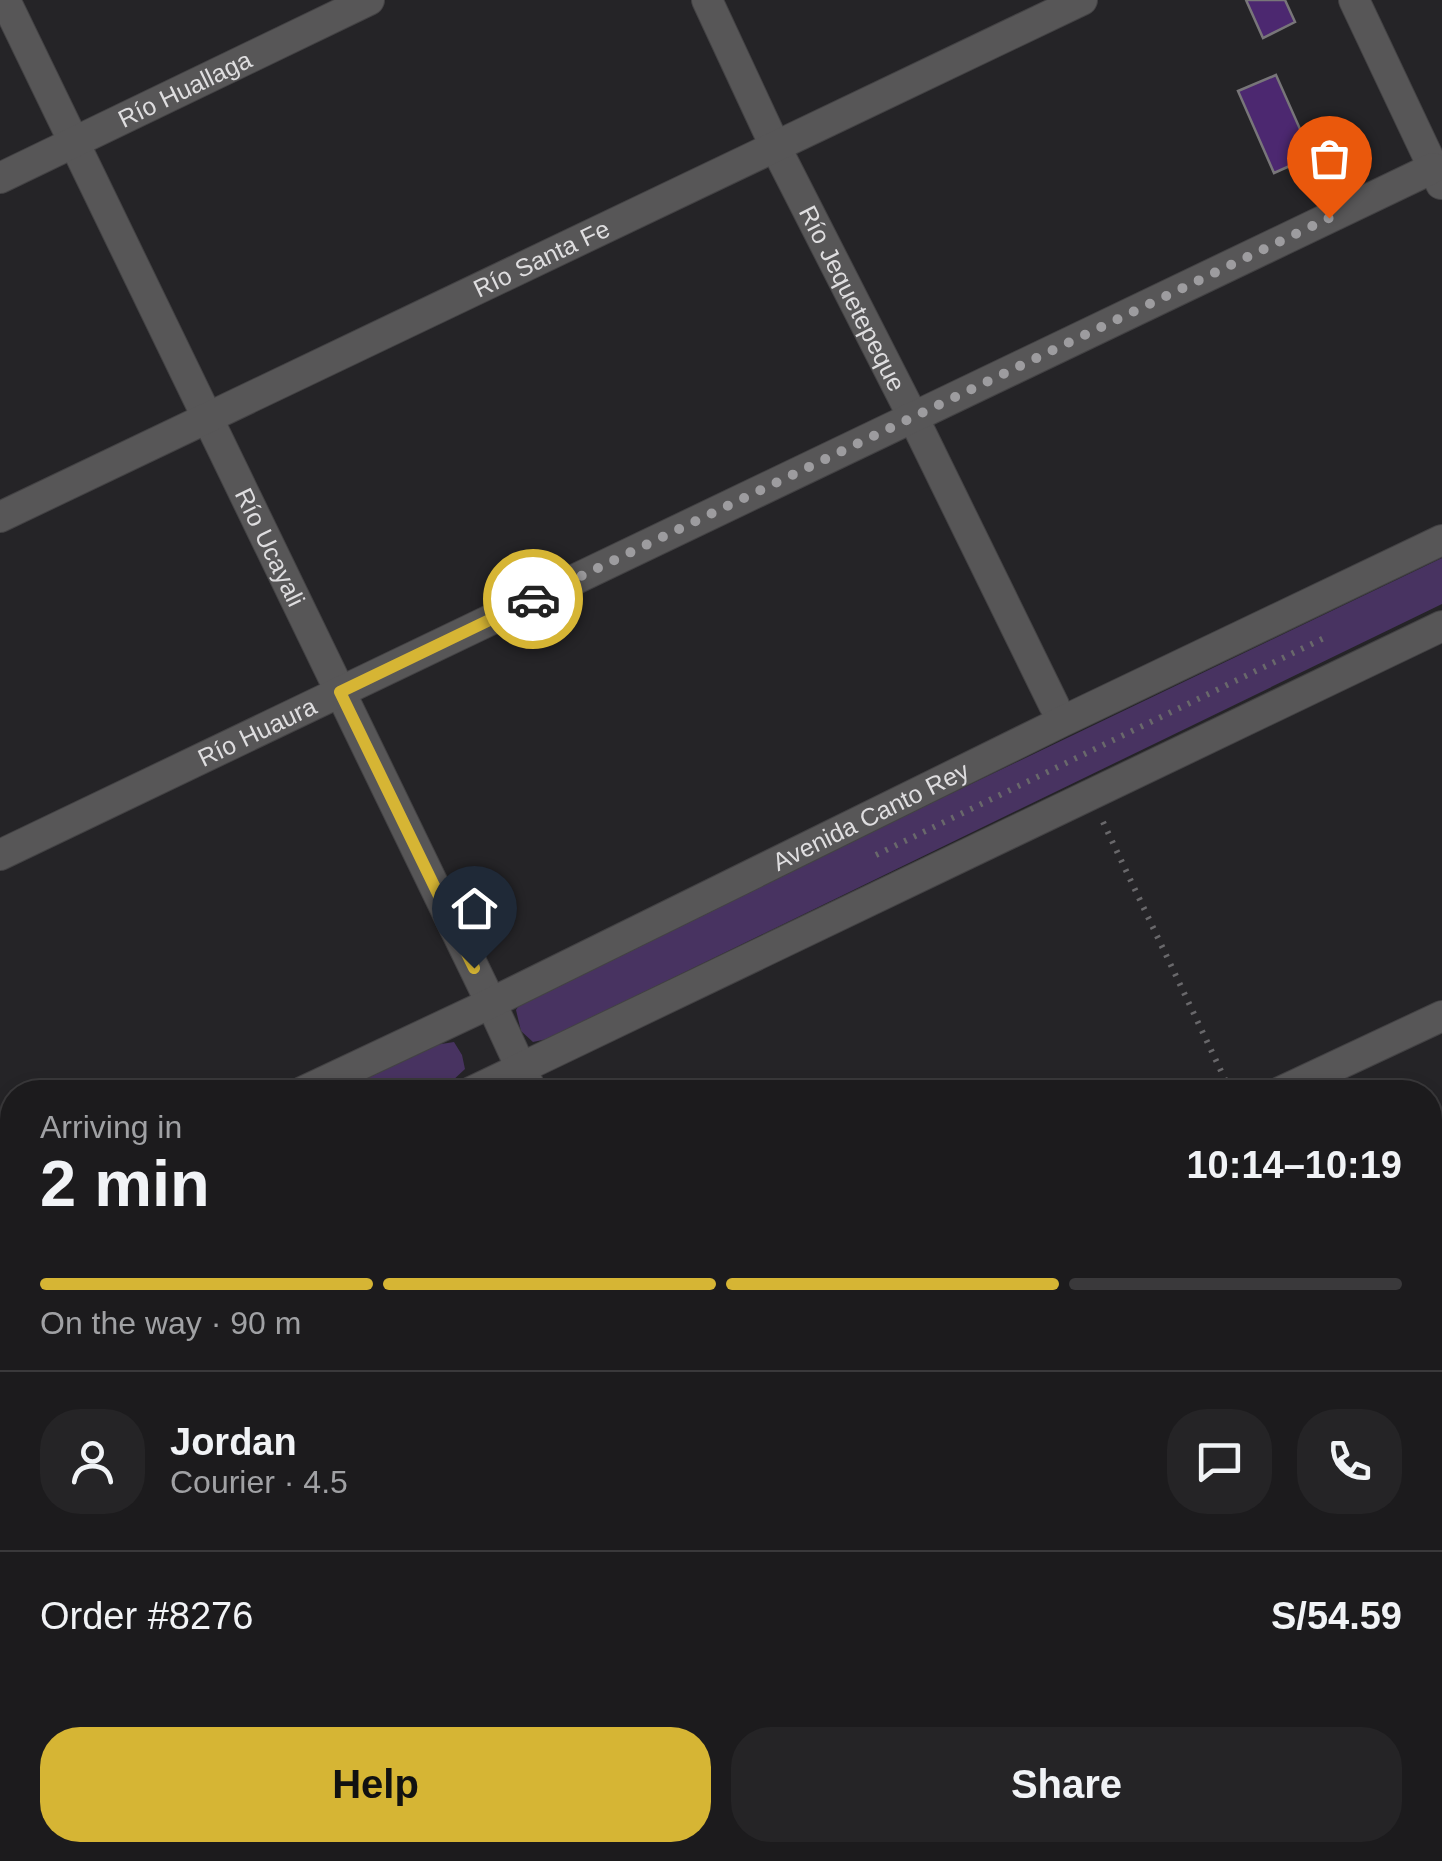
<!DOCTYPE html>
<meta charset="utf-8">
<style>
body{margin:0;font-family:Helvetica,sans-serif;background:#252426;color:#f1f3f6;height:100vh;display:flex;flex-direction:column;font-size:38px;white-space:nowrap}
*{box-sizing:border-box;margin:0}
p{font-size:32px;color:#a0a1a4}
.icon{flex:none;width:55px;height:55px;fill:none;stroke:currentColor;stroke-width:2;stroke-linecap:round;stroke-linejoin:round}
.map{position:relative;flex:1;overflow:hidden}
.drawer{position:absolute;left:0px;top:1080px;width:1442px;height:782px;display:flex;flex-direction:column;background:#1c1b1d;border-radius:40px 40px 0 0;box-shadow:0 5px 15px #0003,0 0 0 2px #3a393b}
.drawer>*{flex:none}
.pin{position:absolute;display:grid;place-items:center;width:85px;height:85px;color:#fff;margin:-102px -42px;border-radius:50% 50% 50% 0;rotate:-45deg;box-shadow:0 0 10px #0007}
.pin .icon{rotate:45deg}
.courier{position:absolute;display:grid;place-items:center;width:100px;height:100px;margin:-50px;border:8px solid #d6b534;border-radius:50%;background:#fff;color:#222;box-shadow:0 2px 12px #0007}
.overview em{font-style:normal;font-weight:700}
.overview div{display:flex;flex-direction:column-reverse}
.overview{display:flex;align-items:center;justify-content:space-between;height:170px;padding:0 40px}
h1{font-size:65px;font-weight:700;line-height:75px}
.bar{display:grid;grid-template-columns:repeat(4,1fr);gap:15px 10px;align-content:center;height:120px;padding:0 40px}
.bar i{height:12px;border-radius:8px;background:#3a393b}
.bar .active{background:#d6b534}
.bar p{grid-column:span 4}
.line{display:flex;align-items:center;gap:25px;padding:0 40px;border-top:2px solid #3a393b}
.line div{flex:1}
.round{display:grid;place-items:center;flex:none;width:105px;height:105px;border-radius:40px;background:#252426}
.button{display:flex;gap:20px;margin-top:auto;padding:20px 40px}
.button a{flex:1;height:115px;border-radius:40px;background:#d6b534;color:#111;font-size:40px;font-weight:700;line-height:115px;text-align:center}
.button a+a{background:#252426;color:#f1f3f6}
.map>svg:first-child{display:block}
.green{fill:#483361}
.building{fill:#4c2870;stroke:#787679;stroke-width:2.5}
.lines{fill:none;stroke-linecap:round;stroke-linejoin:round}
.minor-casing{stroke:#434244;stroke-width:32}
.path{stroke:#69686b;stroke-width:6;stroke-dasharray:2.5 8;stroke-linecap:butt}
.minor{stroke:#575657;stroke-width:30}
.done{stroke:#9d9c9f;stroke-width:10;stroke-dasharray:0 18}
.route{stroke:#d6b534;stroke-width:12}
.labels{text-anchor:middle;stroke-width:8;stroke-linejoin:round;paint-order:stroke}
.street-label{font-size:25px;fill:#dedddf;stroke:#0e0e0f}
</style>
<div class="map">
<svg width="1442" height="1861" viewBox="0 0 1442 1861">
<rect width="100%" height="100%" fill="#252427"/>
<path class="green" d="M1442,558V604L547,1039L533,1042L521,1031L516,1010L523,999Z
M454,1042L462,1055L465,1069L450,1083L430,1092H335L435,1045Z
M1442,1720V1861H1265L1259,1850H1430V1726Z"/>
<path class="building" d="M1246,0H1285L1295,22L1263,38Z
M1276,75L1312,156L1274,173L1238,91Z"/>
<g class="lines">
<g class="minor-casing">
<g id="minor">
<path id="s1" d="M5,0L491,1003L532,1092"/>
<path id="s2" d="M707,0L775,146L913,417L1054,705"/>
<path d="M1354,0L1441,184"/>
<path id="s3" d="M0,178L369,0"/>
<path id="s4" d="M0,517L1082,0"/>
<path id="s5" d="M0,855L1433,168"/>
<path id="s6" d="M302,1092L491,1003L1061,722L1442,540"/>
<path d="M471,1092L1442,626"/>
<path d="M1280,1092L1442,1016"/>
<path d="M0,1236L12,1230"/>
<path d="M0,1318L12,1312"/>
<path d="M1430,1359L1442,1353"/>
<path d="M1430,1693L1442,1688"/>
<path d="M0,1709L12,1702"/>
<path d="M372,1850L377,1861"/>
<path d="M890,1850L895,1861"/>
<path d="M1231,1850L1237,1861"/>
<path d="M1083,1861L1106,1850"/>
</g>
</g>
<path class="path" d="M1103,822L1231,1092
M876,855L1324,638
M1430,1482L1442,1507"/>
<use href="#minor" class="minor"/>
</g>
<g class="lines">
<path class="done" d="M533,599L1329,218"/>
<path class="route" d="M474,968L340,692L533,599"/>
</g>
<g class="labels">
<g class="street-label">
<text dy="9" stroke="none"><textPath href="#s3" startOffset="205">Río Huallaga</textPath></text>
<text dy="9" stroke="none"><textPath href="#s4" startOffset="600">Río Santa Fe</textPath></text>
<text dy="9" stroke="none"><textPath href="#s2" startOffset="332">Río Jequetepeque</textPath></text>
<text dy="9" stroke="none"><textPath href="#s1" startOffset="608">Río Ucayali</textPath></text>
<text dy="9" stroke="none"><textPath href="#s5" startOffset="285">Río Huaura</textPath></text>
<text dy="9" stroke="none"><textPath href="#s6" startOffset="632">Avenida Canto Rey</textPath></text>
</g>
</g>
</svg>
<div class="pin" style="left:1329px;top:218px;background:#ea580c"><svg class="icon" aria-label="bag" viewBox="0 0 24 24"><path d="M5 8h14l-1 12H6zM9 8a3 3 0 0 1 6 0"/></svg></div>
<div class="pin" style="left:474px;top:968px;background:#1f2937"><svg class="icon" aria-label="home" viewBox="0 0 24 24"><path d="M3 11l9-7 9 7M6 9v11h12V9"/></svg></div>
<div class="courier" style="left:533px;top:599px"><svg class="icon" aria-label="car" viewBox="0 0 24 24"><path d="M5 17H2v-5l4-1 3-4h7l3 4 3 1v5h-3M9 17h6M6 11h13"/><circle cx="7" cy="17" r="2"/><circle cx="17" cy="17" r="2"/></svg></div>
<section class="drawer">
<div class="overview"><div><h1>2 min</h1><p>Arriving in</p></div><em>10:14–10:19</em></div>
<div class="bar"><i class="active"></i><i class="active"></i><i class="active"></i><i></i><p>On the way · 90 m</p></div>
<div class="line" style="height:180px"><a class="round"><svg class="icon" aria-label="person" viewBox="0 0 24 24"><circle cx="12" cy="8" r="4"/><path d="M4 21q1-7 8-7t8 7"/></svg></a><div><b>Jordan</b><p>Courier · 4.5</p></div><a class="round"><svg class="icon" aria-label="chat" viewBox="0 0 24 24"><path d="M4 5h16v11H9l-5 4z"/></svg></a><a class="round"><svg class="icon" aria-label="phone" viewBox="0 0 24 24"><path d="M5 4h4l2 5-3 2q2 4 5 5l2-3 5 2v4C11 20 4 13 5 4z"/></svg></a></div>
<div class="line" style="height:130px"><div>Order #8276</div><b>S/54.59</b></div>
<div class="button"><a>Help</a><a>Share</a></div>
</section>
</div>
